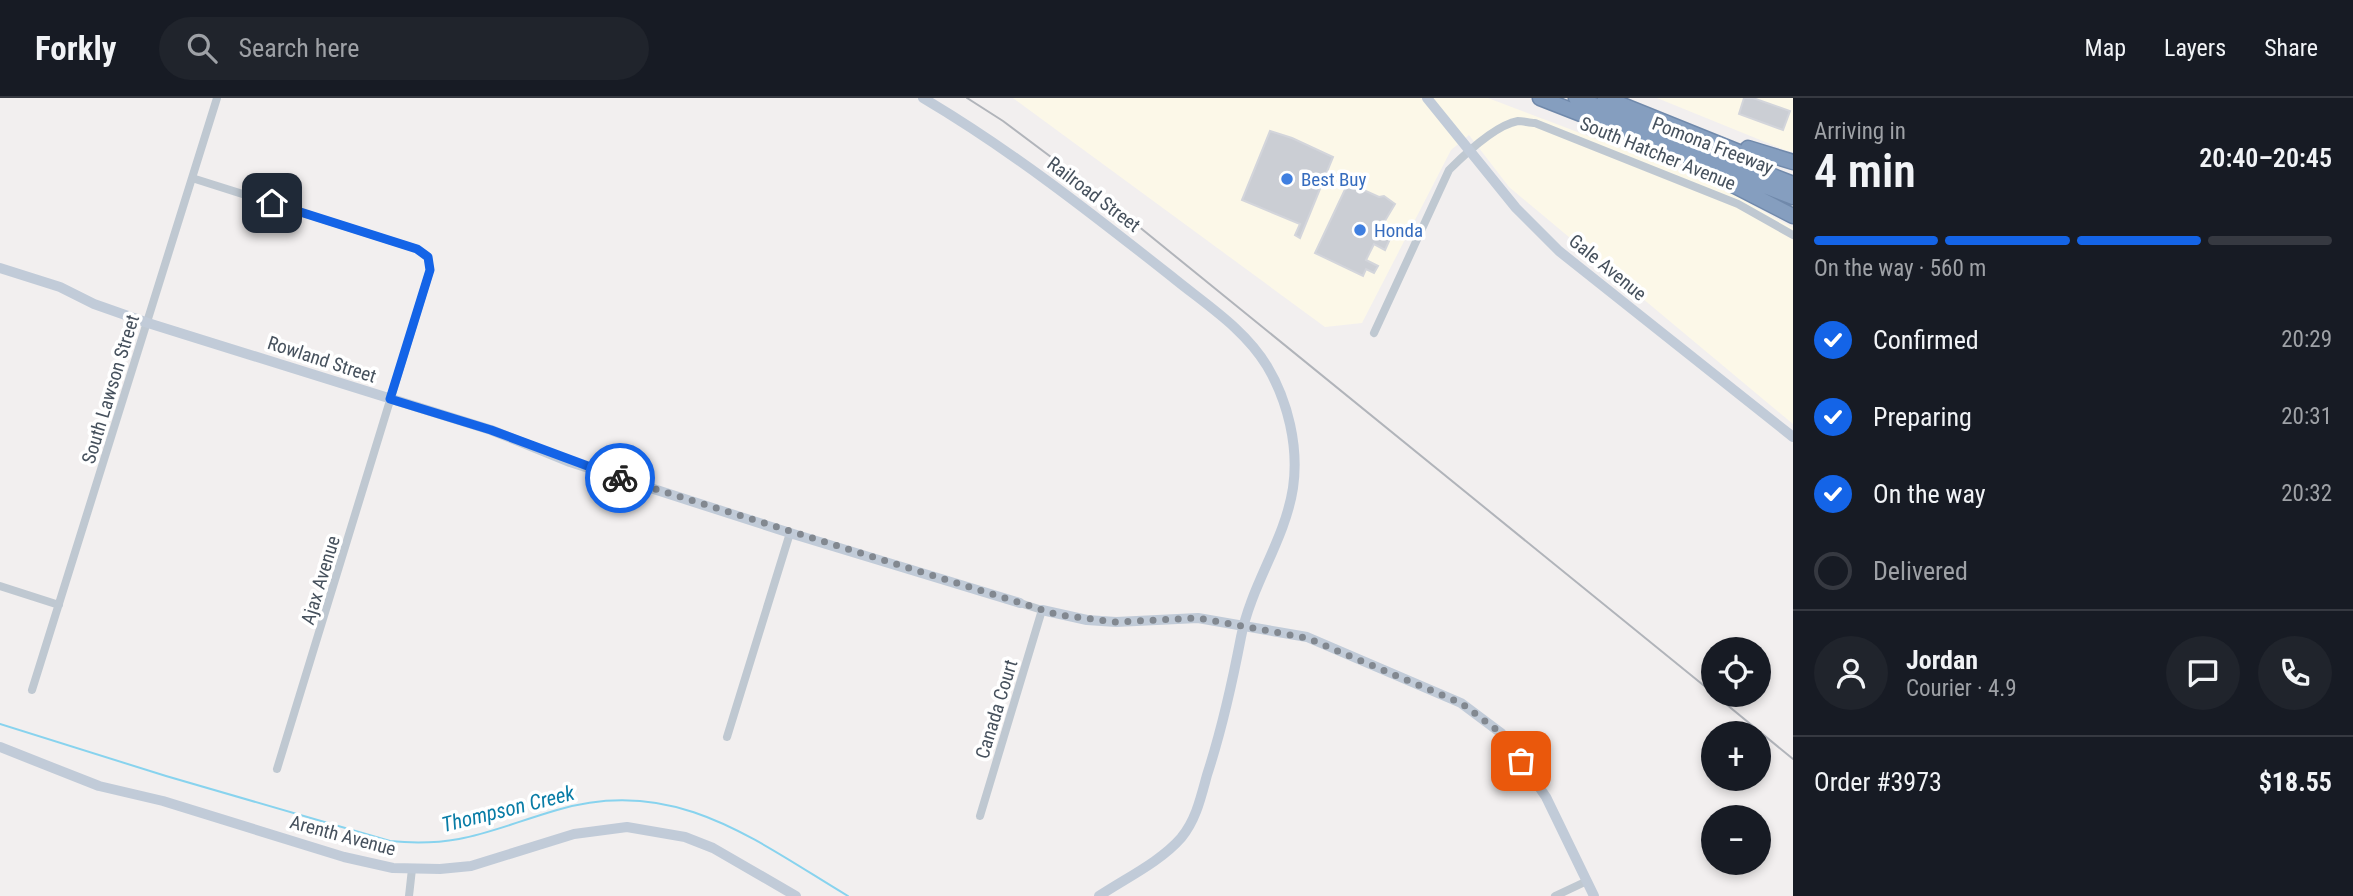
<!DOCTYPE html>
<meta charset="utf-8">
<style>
body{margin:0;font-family:"Roboto Condensed",sans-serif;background:#20242c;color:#f1f3f6;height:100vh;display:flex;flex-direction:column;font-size:26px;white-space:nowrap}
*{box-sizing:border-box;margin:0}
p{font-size:23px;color:#9ea1a6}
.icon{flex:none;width:38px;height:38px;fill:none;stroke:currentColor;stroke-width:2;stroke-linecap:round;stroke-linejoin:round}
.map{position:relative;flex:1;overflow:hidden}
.side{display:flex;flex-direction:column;background:#171b24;width:560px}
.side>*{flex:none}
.buttons{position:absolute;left:1701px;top:539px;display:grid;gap:14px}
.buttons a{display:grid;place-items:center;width:70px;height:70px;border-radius:50%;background:#171b24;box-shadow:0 4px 10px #0003;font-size:35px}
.pin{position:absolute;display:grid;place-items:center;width:60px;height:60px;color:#fff;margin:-30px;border-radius:14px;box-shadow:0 4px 10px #0006}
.courier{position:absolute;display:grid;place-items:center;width:70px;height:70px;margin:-35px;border:5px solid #1464e7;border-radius:50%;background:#fff;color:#222;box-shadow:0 2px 9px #0007}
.summary em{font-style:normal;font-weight:600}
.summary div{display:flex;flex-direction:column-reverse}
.summary{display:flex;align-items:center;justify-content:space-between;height:119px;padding:0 21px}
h1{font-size:46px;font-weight:600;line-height:52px}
.bar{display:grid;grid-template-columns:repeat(4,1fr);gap:10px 7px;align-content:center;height:84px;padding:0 21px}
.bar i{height:9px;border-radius:5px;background:#363941}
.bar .active{background:#1464e7}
.bar p{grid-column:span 4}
.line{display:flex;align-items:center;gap:18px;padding:0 21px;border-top:2px solid #363941}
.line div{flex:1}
.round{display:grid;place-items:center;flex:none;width:74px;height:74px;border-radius:37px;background:#20242c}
ol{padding:0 21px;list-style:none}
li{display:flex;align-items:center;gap:21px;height:77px}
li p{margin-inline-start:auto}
li .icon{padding:7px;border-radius:50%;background:#1464e7;color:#fff;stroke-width:4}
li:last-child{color:#9ea1a6}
li i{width:38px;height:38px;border:4px solid #363941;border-radius:50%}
header{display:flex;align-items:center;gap:42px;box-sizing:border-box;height:98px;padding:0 35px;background:#171b24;border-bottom:2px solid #363941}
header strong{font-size:33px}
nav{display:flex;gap:38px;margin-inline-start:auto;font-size:24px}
.search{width:490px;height:63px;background:#20242c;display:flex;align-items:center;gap:18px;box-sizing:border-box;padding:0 24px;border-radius:38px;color:#9ea1a6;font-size:26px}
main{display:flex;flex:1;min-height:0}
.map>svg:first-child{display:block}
.commercial{fill:#fcf8e8}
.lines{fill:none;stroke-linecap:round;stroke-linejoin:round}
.stream{stroke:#88d3ee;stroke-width:2}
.building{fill:#cbced4;stroke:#d3d5db;stroke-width:2}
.highway-casing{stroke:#7089ab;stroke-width:17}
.street{stroke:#bfc8d1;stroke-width:8}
.secondary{stroke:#c1cbd8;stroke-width:10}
.highway{stroke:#859ebf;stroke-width:14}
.rail{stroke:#b1b4ba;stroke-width:2}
.done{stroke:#828890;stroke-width:7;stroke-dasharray:0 12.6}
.route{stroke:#1464e7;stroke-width:9}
.shop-dot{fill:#3f7fe0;stroke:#fff;stroke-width:2.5}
.labels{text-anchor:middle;stroke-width:7;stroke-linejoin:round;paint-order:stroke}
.street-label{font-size:19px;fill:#46515d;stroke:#fff}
.shop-label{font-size:19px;fill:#366cbe;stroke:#fff;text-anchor:start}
.water-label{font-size:21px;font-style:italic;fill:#087ca6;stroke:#fff}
</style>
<header>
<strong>Forkly</strong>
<div class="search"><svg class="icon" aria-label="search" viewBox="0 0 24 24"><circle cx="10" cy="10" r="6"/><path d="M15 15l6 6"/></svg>Search here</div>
<nav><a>Map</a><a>Layers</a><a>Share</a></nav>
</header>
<main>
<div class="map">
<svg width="1793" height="798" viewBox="0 0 1793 798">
<rect width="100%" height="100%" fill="#f2efef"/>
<path class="commercial" d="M1013,0H1488L1715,86L1793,130V326L1509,89L1469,37L1451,52L1362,225L1325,229Z
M1657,0H1793V54L1785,52Z"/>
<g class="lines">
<path class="stream" d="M0,626L166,678L390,743C461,750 492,731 557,712C674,677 753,741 848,798"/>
</g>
<path class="building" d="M1744,0H1753L1790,13L1783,32L1739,16Z
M1270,33L1292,40L1333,59L1300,140L1295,137L1300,126L1242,102Z
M1348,85L1379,99L1384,98L1395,106L1383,126L1394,132L1385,152L1374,146L1366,162L1378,168L1374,175L1366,171L1363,178L1315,155Z"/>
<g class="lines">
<g class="highway-casing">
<path id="highway" d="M1540,0L1793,99
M1576,0L1793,86
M1605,0L1756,61
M1748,50L1793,64
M1711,74L1725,83L1793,118"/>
</g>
<path class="street" d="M192,80L417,151L428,159L430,172L277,671
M1374,235L1449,72C1465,56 1496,27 1518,23C1523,23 1530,25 1535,25L1738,106L1793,137
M0,488L59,507
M32,592L217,0
M727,639L790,435
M980,718L1042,512L1020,505
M409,798L412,771
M1555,798L1587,783"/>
<path class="secondary" d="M923,0C1011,52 1091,115 1171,178C1205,206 1244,230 1267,268C1288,303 1299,349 1293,390C1285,442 1251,487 1241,539C1232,586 1222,631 1207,677C1201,699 1196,722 1181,740C1160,764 1126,780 1099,798
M1427,0L1516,110L1559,153L1793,339
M0,170L60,189L94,206L148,225L491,332L570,364L790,435L1020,505
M1042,512L1087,522L1116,524L1198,520L1307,539L1461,605L1501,635L1528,673L1546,699L1594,798
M0,649L99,688L163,703L344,759L393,770L440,771L471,768L574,736L627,729L685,739L713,750L796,798"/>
<use href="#highway" class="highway"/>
<path class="rail" d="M967,0L1003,23L1079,80L1713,595
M1715,597L1793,661"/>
</g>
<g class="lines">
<path class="done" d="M620,380L1059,517L1116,524L1198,520L1307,540L1461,605L1501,635L1521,663"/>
<path class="route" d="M272,105L417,151L428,159L430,172L390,301L491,332L620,380"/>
</g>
<g class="shop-dot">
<circle cx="1287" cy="81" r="7"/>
<circle cx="1360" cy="132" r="7"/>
</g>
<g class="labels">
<g class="street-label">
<text transform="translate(1713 47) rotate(21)" y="7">Pomona Freeway</text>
<text transform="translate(1658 55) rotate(22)" y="7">South Hatcher Avenue</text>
<text transform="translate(1094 96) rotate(37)" y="7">Railroad Street</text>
<text transform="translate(1608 169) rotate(39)" y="7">Gale Avenue</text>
<text transform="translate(322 261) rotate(18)" y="7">Rowland Street</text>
<text transform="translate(110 291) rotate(-73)" y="7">South Lawson Street</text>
<text transform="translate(320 482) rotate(-73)" y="7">Ajax Avenue</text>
<text transform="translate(996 611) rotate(-73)" y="7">Canada Court</text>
<text transform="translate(343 737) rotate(15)" y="7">Arenth Avenue</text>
</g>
<g class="shop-label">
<text x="1301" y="88">Best Buy</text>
<text x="1374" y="139">Honda</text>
</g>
<g class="water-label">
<text transform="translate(508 711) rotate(-14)" y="7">Thompson Creek</text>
</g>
</g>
</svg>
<div class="buttons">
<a><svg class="icon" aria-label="locate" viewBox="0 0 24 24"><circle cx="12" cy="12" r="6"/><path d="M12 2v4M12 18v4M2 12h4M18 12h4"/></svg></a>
<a>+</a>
<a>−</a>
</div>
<div class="pin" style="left:1521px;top:663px;background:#ea580c"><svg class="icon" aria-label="bag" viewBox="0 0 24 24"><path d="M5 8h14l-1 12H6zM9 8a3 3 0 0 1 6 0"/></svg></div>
<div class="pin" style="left:272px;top:105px;background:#1f2937"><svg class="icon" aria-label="home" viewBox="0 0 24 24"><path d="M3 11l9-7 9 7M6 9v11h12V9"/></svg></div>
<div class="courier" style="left:620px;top:380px"><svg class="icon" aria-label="bike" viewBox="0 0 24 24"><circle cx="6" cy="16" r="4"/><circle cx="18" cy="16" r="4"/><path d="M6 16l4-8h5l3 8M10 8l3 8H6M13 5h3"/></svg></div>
</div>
<section class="side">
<div class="summary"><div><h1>4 min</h1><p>Arriving in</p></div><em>20:40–20:45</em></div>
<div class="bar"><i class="active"></i><i class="active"></i><i class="active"></i><i></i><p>On the way · 560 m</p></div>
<ol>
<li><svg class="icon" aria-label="check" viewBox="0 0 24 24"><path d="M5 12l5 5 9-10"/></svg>Confirmed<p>20:29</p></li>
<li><svg class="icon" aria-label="check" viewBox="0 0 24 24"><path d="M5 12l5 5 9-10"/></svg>Preparing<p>20:31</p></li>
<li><svg class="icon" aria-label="check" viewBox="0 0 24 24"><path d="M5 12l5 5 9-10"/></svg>On the way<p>20:32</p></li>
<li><i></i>Delivered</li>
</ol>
<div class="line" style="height:126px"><a class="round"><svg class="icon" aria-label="person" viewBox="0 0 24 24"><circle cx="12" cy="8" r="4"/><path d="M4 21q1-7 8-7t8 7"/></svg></a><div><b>Jordan</b><p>Courier · 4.9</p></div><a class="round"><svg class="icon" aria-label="chat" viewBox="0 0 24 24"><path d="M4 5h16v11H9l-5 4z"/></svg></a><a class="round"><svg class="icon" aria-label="phone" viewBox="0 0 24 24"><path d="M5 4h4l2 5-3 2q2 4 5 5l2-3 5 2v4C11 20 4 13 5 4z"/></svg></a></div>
<div class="line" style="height:91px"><div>Order #3973</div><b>$18.55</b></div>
</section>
</main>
